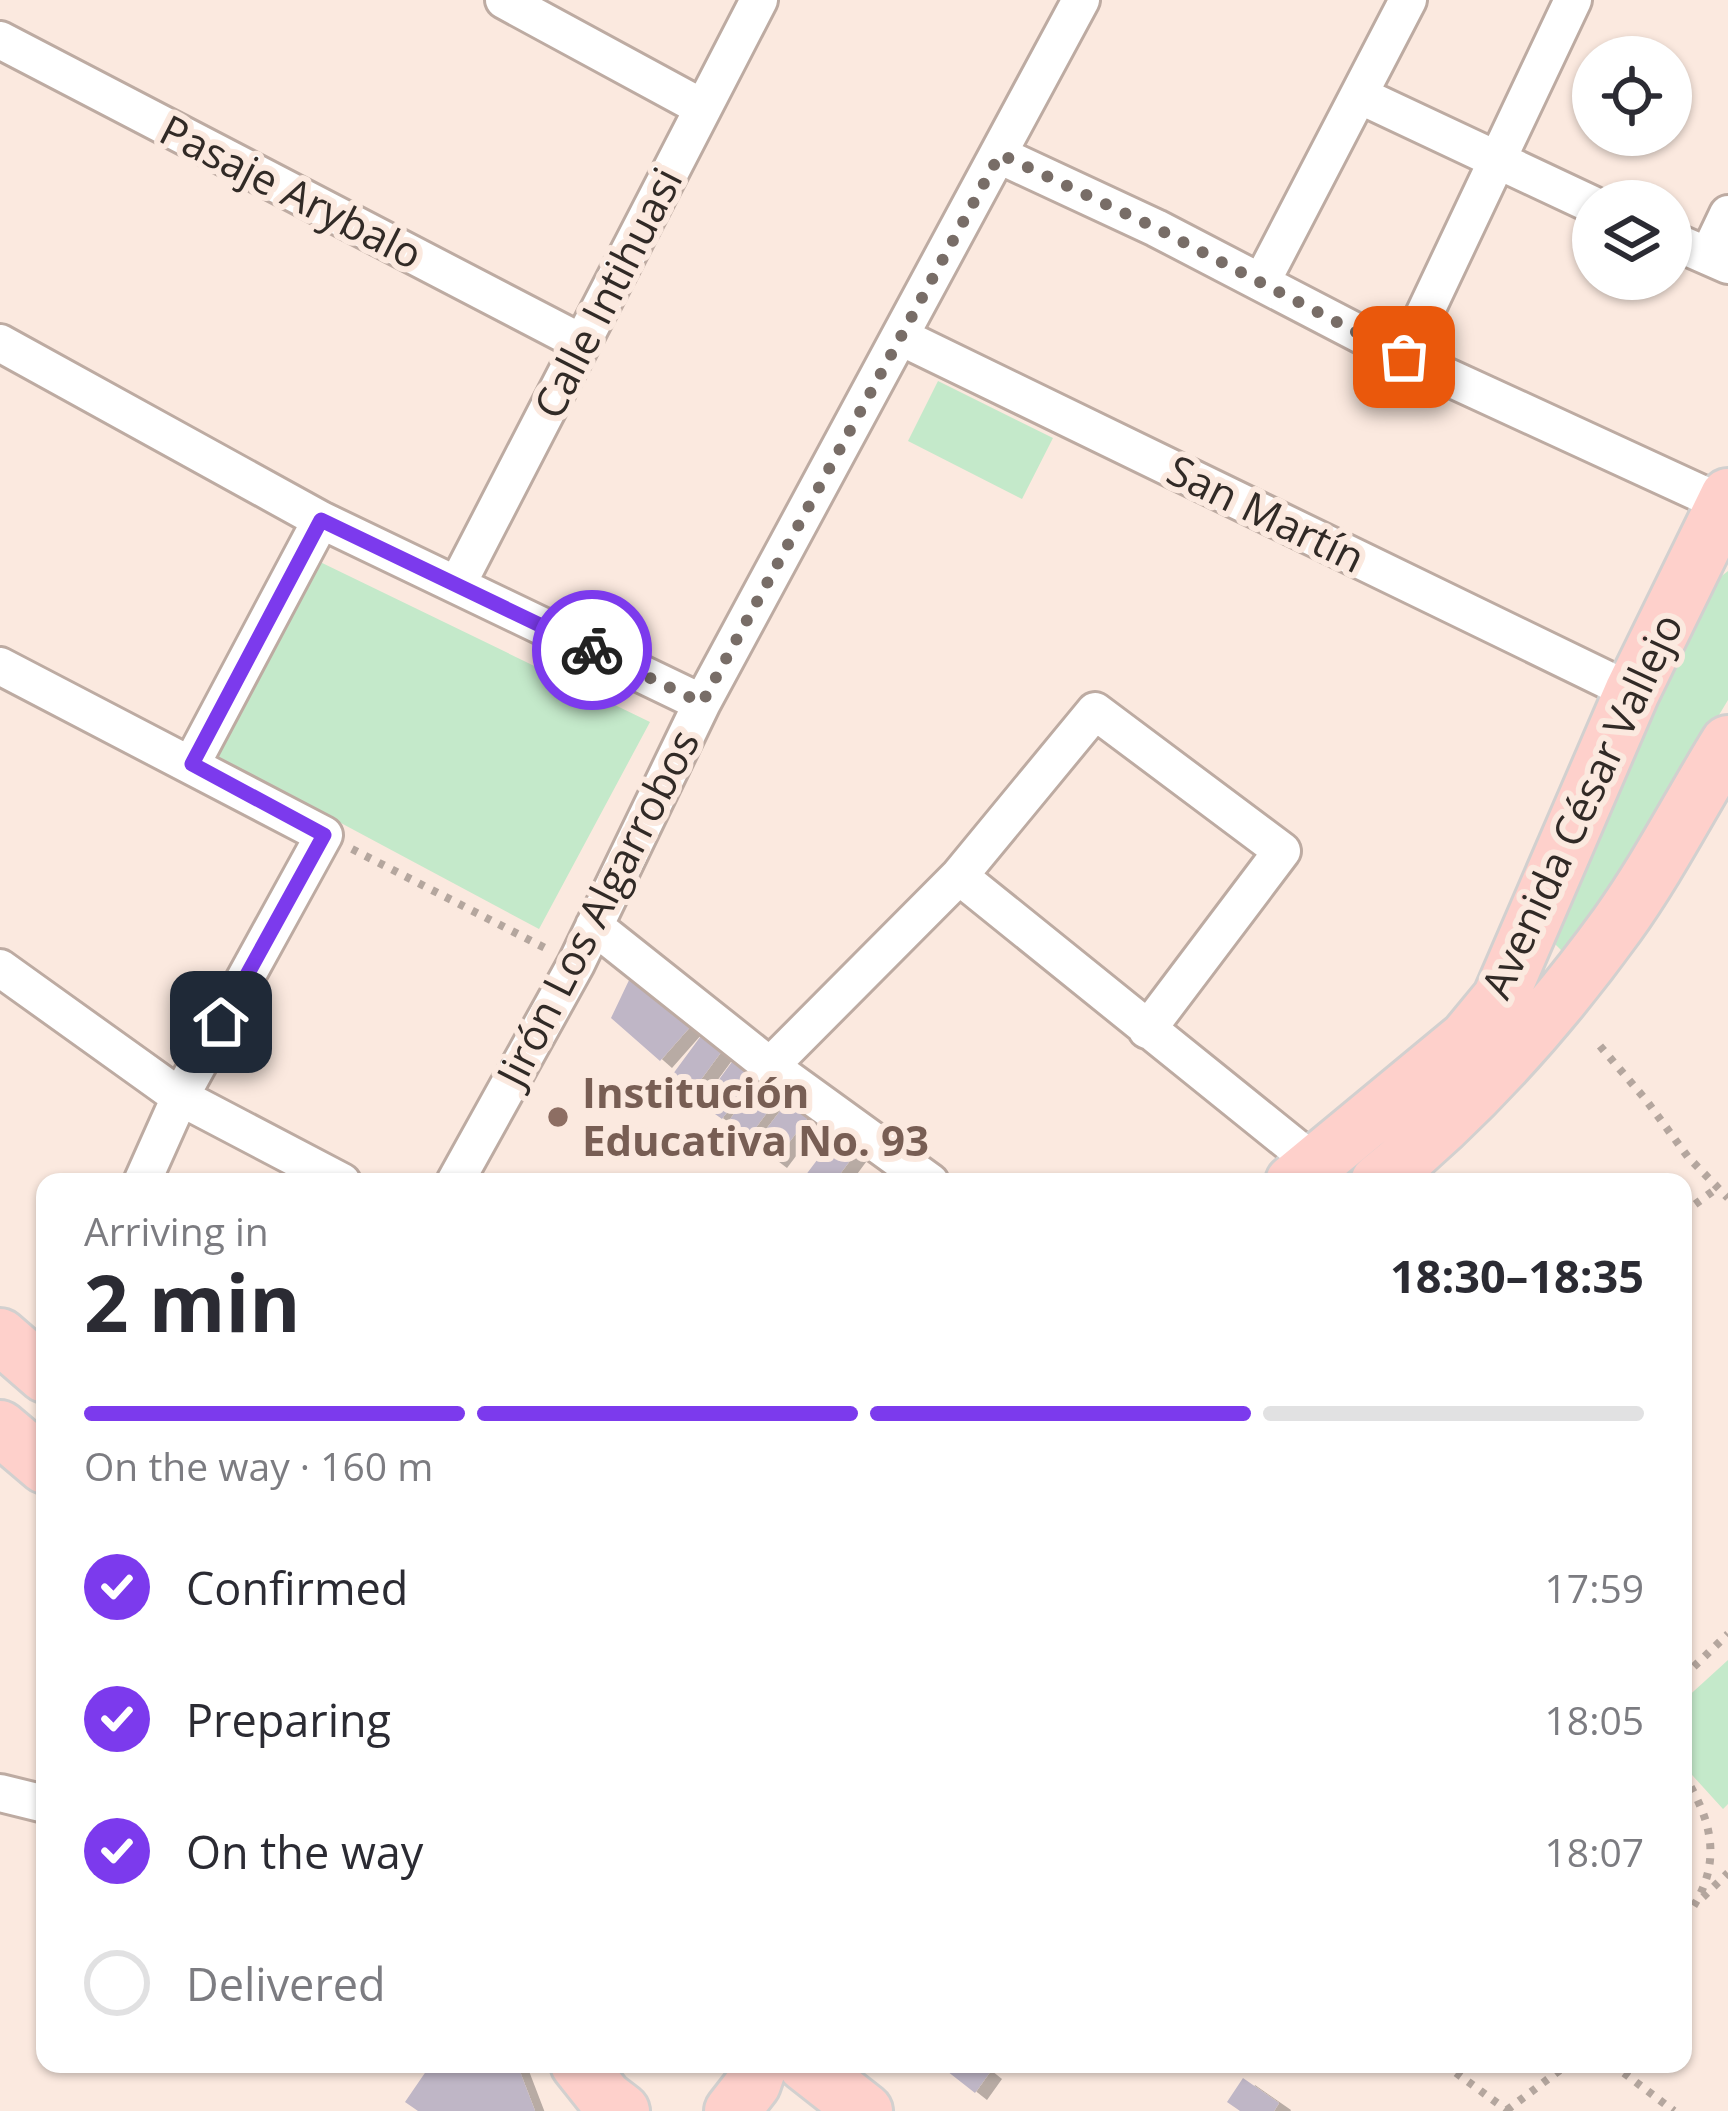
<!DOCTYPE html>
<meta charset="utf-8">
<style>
body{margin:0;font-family:"Open Sans",sans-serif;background:#f7f7f7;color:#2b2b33;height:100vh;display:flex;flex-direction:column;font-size:45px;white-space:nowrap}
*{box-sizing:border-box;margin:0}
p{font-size:39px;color:#7c7c81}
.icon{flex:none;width:66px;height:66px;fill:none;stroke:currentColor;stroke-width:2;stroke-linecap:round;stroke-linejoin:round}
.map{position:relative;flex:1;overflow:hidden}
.sheet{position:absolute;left:36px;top:1173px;width:1656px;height:900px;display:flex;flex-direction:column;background:#fff;border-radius:24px;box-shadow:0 3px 9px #0004}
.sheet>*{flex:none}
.controls{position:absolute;left:1572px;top:36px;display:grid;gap:24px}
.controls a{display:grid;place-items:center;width:120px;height:120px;border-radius:50%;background:#fff;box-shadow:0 3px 9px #0004;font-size:60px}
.pin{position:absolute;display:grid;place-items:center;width:102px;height:102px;color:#fff;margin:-51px;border-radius:24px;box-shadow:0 6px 18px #0006}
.courier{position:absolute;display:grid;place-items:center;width:120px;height:120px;margin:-60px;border:9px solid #7c3aed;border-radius:50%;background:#fff;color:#222;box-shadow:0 3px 15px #0007}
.head em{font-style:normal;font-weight:700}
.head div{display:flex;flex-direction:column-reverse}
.head{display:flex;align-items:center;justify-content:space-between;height:204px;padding:0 48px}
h1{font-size:78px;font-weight:700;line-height:90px}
.bar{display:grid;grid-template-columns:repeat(4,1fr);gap:18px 12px;align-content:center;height:144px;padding:0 48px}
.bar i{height:15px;border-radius:9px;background:#e1e1e2}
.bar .active{background:#7c3aed}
.bar p{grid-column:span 4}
ol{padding:0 48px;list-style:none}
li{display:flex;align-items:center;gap:36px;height:132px}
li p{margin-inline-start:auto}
li .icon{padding:12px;border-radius:50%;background:#7c3aed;color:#fff;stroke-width:4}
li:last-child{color:#7c7c81}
li i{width:66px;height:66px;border:6px solid #e1e1e2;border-radius:50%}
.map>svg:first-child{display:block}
.green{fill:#c4e9ca}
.building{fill:#bfb6c6;filter:url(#shadow)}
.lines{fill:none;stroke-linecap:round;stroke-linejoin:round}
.street-casing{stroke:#bdaba2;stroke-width:42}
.primary-casing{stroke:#d2d0cf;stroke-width:60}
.path{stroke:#b4a69e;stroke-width:8;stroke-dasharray:6 9;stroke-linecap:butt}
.street{stroke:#fff;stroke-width:36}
.primary{stroke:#fed0cb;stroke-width:54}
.done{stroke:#786d67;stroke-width:12;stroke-dasharray:0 21.6}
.route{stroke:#7c3aed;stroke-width:15}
.education-dot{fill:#8d6e63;stroke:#fbe9df;stroke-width:4.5}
.labels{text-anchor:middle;stroke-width:12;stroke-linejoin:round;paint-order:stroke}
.street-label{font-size:42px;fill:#312a26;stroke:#fbe9df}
.education-label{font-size:42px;font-weight:bold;fill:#785e54;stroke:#fbe9df;text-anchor:start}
</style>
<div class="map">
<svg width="1728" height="2111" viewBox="0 0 1728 2111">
<defs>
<filter id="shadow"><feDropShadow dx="12" dy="7" stdDeviation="0" flood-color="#0004"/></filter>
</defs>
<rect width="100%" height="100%" fill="#fbe9df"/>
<path class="green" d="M938,381L1053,438L1022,499L908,441Z
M316,560L650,722L539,929L214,755Z
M1728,571V700L1613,892L1564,953L1552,941L1705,589Z
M1728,1660V1804L1723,1809L1683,1765V1701Z"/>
<path class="building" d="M631,976L690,1027L660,1061L611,1018Z
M706,1029L727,1044L691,1093L670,1078Z
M737,1055L758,1070L722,1119L701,1104Z
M765,1073L785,1088L749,1137L728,1122Z
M791,1097L812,1112L775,1161L754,1145Z
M842,1127L863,1143L834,1182H814L805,1176Z
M431,2064H517L535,2111H418L405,2102Z
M938,2064H980L990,2072L975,2093Z
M1243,2078L1279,2103L1274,2111H1240L1227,2102Z"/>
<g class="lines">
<g class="street-casing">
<path id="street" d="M504,0L703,108
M0,40L582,343
M1359,95L1593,205
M999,155L1156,228L1404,357L1728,506
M1671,240L1728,265
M1708,256L1728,214
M1262,281L1408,0
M901,337L1632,692
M0,343L321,520L702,703
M1404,357L1573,0
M457,585L759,0
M0,666L324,835L180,1097L142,1182
M192,763L321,520
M959,876L1316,1164
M594,926L770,1066L930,1182
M0,968L180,1097L342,1182
M770,1066L959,876L1095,711L1282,851L1147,1030
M455,1182L576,964L702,703L1081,0
M0,1793L45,1804"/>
</g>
<g class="primary-casing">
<path id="primary" d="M1293,1182L1467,1038L1500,998L1632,692L1728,496
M1378,1182C1468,1109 1549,1019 1617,925C1658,868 1691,803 1728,743
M0,1336L45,1375
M0,1428L45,1466
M578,2064L605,2098L622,2111
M805,2064L865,2111
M732,2111L753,2084L760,2064"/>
</g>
<path class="path" d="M352,849L547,949
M1600,1046L1646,1100L1688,1157L1728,1198
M1683,1213L1716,1189
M1683,1677L1728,1634
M1683,1774C1716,1826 1723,1870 1683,1921
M1703,1897L1728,1873
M1444,2064L1508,2111
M1612,2064L1674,2111
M1507,2110L1568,2064"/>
<use href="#street" class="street"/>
<use href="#primary" class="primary"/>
</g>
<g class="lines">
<path class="done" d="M592,650L702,703L1000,154L1156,228L1404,357"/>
<path class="route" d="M221,1022L324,835L192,764L321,520L592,650"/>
</g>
<circle class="education-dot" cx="558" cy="1117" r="12"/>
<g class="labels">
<g class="street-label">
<text transform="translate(291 192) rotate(27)" y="15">Pasaje Arybalo</text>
<text transform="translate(608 293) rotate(-63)" y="15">Calle Intihuasi</text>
<text transform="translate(1266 514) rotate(26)" y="15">San Martín</text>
<text transform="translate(1582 806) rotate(-65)" y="15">Avenida César Vallejo</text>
<text transform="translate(598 908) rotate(-63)" y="15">Jirón Los Algarrobos</text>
</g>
<g class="education-label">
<text x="582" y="1108">Institución<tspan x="582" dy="48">Educativa No. 93</tspan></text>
</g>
</g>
</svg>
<div class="controls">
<a><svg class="icon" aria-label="locate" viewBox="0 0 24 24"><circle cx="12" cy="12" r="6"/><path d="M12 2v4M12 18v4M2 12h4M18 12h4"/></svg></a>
<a><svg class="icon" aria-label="layers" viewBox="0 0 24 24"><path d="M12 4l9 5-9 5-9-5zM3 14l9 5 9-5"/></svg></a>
</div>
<div class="pin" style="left:1404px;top:357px;background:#ea580c"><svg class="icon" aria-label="bag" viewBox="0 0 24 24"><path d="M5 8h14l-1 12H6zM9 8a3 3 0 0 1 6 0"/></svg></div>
<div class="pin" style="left:221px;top:1022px;background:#1f2937"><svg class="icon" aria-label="home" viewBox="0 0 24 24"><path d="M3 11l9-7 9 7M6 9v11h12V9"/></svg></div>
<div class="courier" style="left:592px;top:650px"><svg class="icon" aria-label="bike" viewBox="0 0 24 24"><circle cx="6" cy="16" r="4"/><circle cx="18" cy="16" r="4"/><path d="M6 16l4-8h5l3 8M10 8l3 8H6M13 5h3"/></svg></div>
<section class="sheet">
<div class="head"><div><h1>2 min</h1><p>Arriving in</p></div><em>18:30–18:35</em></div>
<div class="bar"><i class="active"></i><i class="active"></i><i class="active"></i><i></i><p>On the way · 160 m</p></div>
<ol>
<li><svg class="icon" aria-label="check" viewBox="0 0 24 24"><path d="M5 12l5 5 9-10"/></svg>Confirmed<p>17:59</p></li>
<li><svg class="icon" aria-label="check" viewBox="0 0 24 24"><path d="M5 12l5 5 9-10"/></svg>Preparing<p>18:05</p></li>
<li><svg class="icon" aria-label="check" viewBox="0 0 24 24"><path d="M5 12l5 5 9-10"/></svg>On the way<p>18:07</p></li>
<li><i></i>Delivered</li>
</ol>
</section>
</div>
